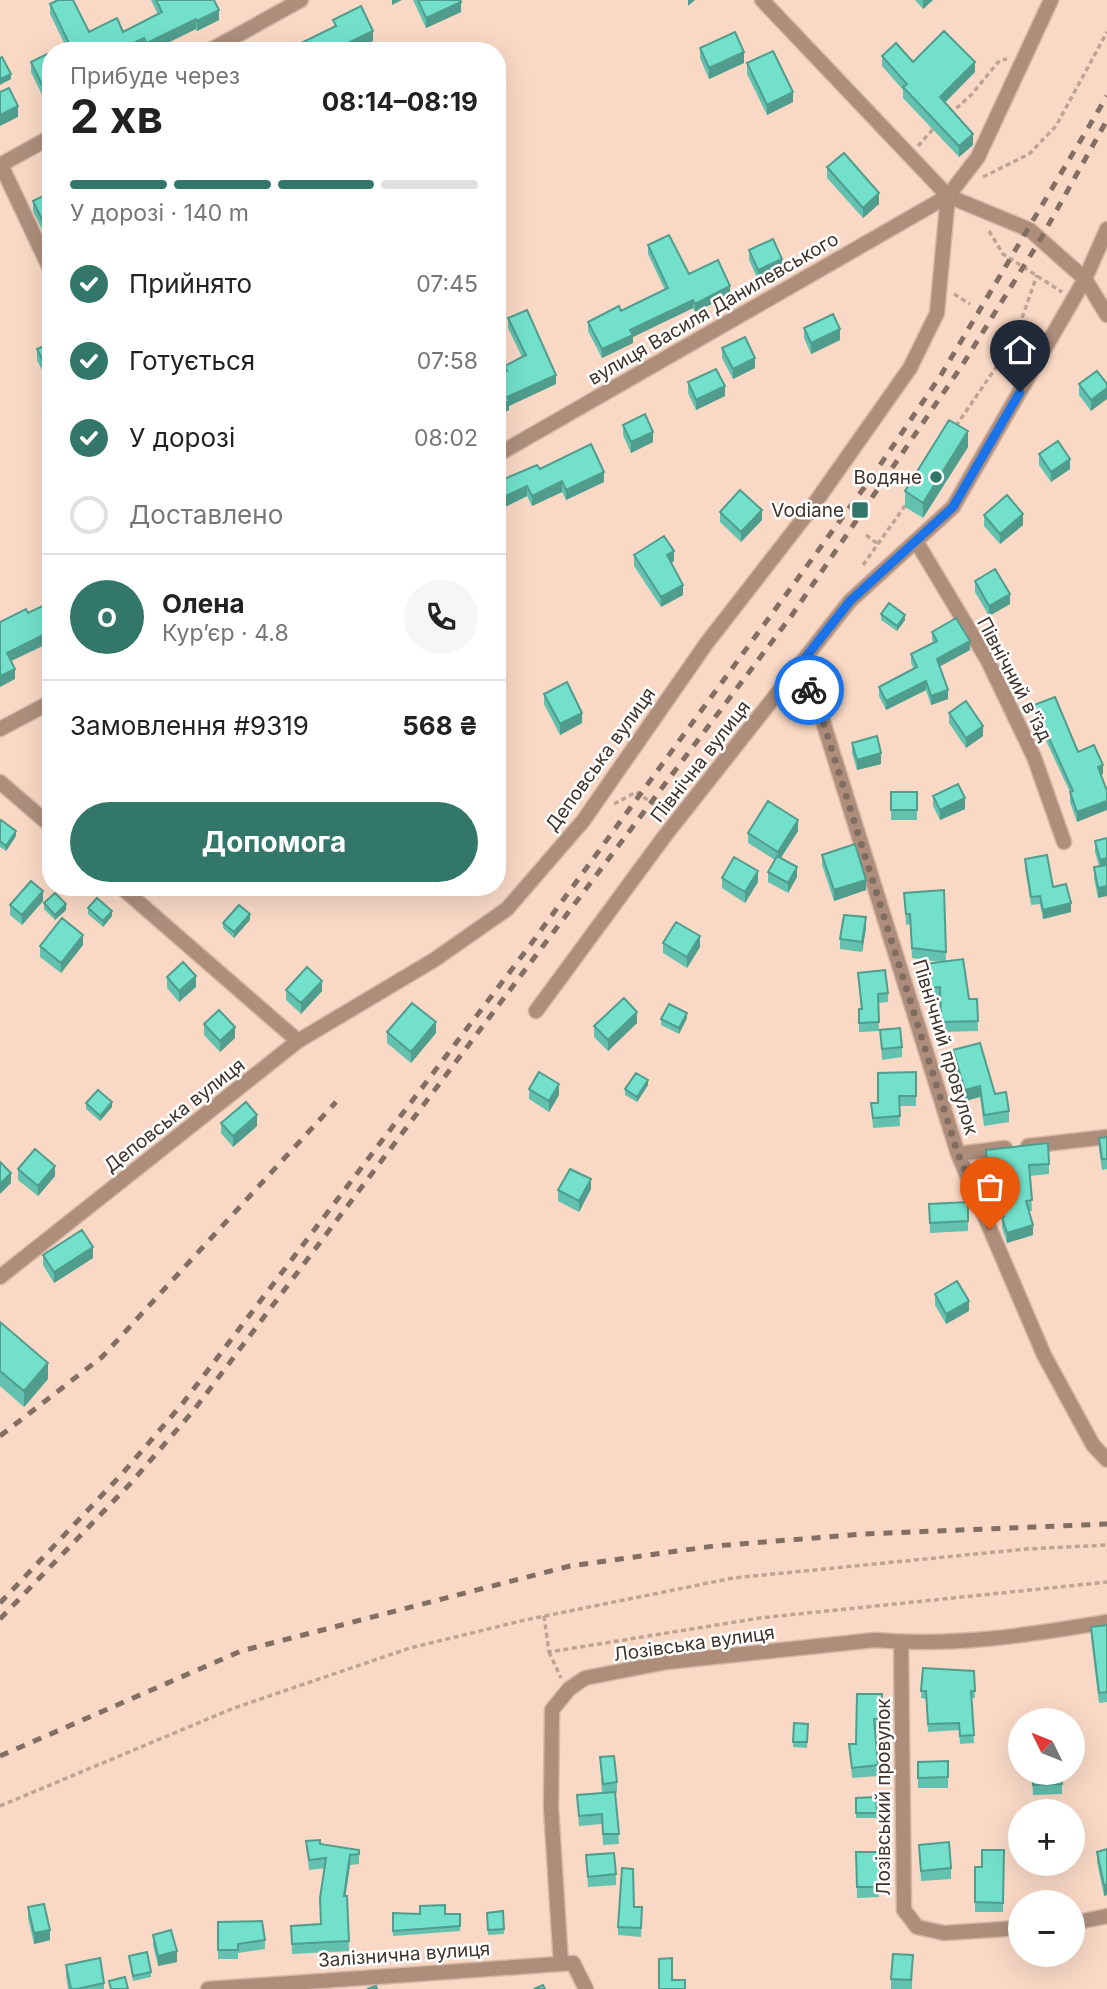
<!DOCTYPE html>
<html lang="uk">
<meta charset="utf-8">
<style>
body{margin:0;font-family:Inter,sans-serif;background:#f6f6f6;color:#222;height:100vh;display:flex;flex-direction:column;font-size:26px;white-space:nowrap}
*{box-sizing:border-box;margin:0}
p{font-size:23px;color:#767676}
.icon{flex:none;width:38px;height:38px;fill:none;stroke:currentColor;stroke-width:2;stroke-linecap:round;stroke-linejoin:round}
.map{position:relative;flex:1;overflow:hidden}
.drawer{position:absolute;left:42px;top:42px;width:464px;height:854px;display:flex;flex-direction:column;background:#fff;border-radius:28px;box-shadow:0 7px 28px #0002}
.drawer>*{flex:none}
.needle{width:46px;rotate:313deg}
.fabs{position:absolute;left:1008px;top:1708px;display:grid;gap:14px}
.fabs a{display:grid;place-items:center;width:77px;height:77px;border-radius:50%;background:#fff;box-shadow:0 7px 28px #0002;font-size:35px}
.pin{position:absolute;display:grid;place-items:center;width:60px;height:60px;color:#fff;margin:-72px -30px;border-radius:50% 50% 50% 0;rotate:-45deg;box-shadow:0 0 7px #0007}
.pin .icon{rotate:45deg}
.courier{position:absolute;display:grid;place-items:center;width:70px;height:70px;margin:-35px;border:5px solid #1a73e8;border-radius:50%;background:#fff;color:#222;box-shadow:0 2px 9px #0007}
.headline em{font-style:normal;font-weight:700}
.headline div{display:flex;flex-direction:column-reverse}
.headline{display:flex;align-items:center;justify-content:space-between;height:119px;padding:0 28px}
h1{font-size:46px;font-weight:700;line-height:52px}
.bar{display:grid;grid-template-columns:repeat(4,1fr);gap:10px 7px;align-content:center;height:84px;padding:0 28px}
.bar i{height:9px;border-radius:5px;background:#e0e0e0}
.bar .selected{background:#33776a}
.bar p{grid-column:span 4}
.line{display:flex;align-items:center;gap:18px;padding:0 28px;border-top:2px solid #e0e0e0}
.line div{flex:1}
.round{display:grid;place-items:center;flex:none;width:74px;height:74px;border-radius:37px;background:#f6f6f6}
ol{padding:0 28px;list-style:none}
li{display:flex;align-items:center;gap:21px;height:77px}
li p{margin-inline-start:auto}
li .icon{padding:7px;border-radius:50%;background:#33776a;color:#fff;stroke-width:4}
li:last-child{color:#767676}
li i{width:38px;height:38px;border:4px solid #e0e0e0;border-radius:50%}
.primary-button{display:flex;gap:14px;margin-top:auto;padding:14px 28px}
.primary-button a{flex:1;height:80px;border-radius:42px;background:#33776a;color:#fff;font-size:28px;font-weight:700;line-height:80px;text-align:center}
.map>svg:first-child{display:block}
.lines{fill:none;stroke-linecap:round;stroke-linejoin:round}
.minor-casing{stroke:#d4b7a6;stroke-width:17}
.path{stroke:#bea494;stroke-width:3.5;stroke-dasharray:5 3.5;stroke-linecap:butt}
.minor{stroke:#ae8e7b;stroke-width:14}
.rail{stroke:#826e62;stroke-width:5;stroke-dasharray:9 9;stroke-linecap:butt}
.wall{fill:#62c1af}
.shaded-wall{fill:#509d8e}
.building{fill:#72e0cb;stroke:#509d8e;stroke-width:2}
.done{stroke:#806d61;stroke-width:7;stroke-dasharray:0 12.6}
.route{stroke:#1a73e8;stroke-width:9}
.poi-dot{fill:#33776a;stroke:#fff;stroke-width:2.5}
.labels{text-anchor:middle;stroke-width:5;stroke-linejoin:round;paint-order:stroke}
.street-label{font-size:19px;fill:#3f332b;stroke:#fff}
.poi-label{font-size:19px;fill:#3f332b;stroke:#fff;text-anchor:end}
</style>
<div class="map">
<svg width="1107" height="1989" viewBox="0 0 1107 1989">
<rect width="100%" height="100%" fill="#f9d8c5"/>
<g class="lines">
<g class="minor-casing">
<path id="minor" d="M762,0L948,196L1030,230L1085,279L1107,315
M209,51L301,0
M0,165L51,137
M1,165L51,271
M497,455L948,196L978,157L1051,0
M916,541L988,661L1034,757L1064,842
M794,672L816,699L958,1154L1044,1355L1093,1445L1107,1460
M0,729L51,702
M0,782L51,826
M121,887L298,1041
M536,1011L664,837L850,601L953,507L1085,279L1107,229
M1028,1146L1107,1137
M958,1154L1005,1148
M0,1277L298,1041L434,960L507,909L583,821L706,644L810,510L910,368L937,313L948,196
M901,1642L904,1910L917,1927L944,1933L1020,1928
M1073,1923L1107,1916
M561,1964L551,1808L552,1710L569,1689L585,1678L667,1662L875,1640C953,1647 1030,1635 1107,1622
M208,1989L573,1963L586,1989"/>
</g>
<path class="path" d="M950,114L971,95L1000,60L1007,59
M918,146L934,128
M983,177L1029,154L1056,126L1107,32
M989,231L1003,254L1062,292
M954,294L970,304
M1003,328L1016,336
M956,426L1014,341L1037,275
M866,535L878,544
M863,565L907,503
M614,804L636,792L661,809L668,803
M544,1616L549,1652L760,1618L1107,1582
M549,1652L561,1678
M0,1806L234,1708L410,1648L525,1620L733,1578L1026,1549L1107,1545"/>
<use href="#minor" class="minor"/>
<path class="rail" d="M0,1436L102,1357L336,1102
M0,1603L122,1474L183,1403L528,948L874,474L941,375L1107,96
M0,1619L130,1484L194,1410L792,615L963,364L1040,240L1107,120
M0,1756L241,1651L570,1566L714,1546L864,1534L1107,1524"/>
</g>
<path class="wall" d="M151,0H214L219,20L197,31L196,29L151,51H145L144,48L139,51H53L65,45L50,14V4L89,32H123L158,15Z
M413,0H460L461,12L426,28Z
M915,0H933L923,9Z
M700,48L744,63L709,79L700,58Z
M51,52V98L45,101L31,72V62Z
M882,56L913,62L975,72L945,103L973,145L959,157L903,98V90L882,66Z
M747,63L793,102L767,115L747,74Z
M51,150V174L47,165V152Z
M827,167L879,204L863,218L827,178Z
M51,197V248L33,211V201Z
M648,245L689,274L730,295L695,312L693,308L633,337V343L602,358L588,331V322L621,311L665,290L648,254Z
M749,250L782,269L758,280L749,260Z
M508,318L556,384L509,406V410L497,416V375L505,372V366L522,357L508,328Z
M804,328L840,340L811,354L804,338Z
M51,343V388L37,360V349Z
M722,348L755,368L733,379L722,358Z
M688,382L725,396L696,410L688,393Z
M1079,384H1107L1091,411L1079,395Z
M51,410V440L43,424V413Z
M623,425L653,442L631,453L623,435Z
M968,447L923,518L905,507V491Z
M1039,454L1070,469L1051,482L1039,465Z
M540,469L604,482L566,500L562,492L532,506L527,496L497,511V482Z
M720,512L762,520L741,542L720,522Z
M984,515L1023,525L1000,544L984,526Z
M634,555L674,561L671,563L683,595L661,607L634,566Z
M975,581L1010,604L989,616L975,592Z
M881,614L905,620L897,631L881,620Z
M932,632L970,650L940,666L948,699L931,705L926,690L886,710L879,696V687L914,669L911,663V654L934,643L932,640Z
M544,694L582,723L560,735L544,704Z
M1034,705L1078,752L1103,774L1101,775L1077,822L1070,802V792L1034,715Z
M949,713L983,736L966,748L949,723Z
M852,743L881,764L857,770L852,753Z
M891,792H917V820H891Z
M933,796L965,809L940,820L933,806Z
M0,822L16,836L6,851L0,847Z
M798,831L781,858L797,877L788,893L768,882V872L775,860L748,843V833Z
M1107,838L1098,898L1094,878V867L1099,866L1095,852V841Z
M822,855L866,890L834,901L822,865Z
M1025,859L1053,887L1071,912L1043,919L1040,904L1031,905L1025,868Z
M722,878L758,882L745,903L722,888Z
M944,890L946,961L969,999H977L978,1031L941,1032L940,997L929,999L925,974V964L940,962L912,958L910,924L906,925L904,893Z
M43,901L22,925L10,915V905Z
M44,903L66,910L55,920L44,909Z
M88,908L112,916L103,927L88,914Z
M250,920L234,938L223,928V923Z
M866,928L862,952L840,949V939Z
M663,943L700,947L687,968L663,953Z
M83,945L61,973L40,957V946Z
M858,973L888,993V1002L878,1003L879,1031L859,1032V1009H861Z
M167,977L196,987L179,1002L167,988Z
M286,990L322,991L301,1014L286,1000Z
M687,1018L679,1034L661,1025V1019Z
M637,1023L608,1051L594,1037V1026Z
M204,1024L235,1038L220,1052L204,1035Z
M880,1030L902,1047V1057L882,1060Z
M387,1032L436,1033L411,1063L387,1043Z
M953,1050L1009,1111V1122L984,1126L980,1097L965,1101L953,1061Z
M916,1072V1106H899L900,1126L873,1128L871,1103H878Z
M648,1085L637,1102L625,1095V1089Z
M529,1089L559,1095L549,1112L529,1099Z
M86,1103L112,1107L100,1121L86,1109Z
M221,1123L257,1126L233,1147L221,1133Z
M1107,1137V1169L1102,1170L1099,1149V1138Z
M986,1150L1049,1164V1174L1030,1176L1032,1211H1029L1033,1235L1007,1243L1002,1228V1218L1003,1217L999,1176L987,1178Z
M18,1169L55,1176L38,1196L18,1180Z
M591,1189L579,1212L558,1201V1190Z
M968,1202V1231L930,1233L929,1204Z
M43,1255L93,1258L54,1283L43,1265Z
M935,1294L969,1311L946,1324L935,1305Z
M0,1322L48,1379L24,1407L0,1386Z
M1107,1625V1702L1099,1703L1091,1637V1627Z
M923,1668L974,1671L975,1698H971L974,1743L960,1744L959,1730L928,1732L926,1699L921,1698Z
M882,1694L881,1729H875L878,1776L852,1778L849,1744H856Z
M794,1723L808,1724L807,1748L793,1747Z
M600,1757L617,1782V1793H615L619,1844L603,1845L602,1824L579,1826L577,1795L602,1793Z
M918,1762L948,1777V1788H918Z
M1032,1773L1062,1784V1794L1033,1795Z
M876,1797L877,1818H856V1798Z
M306,1841L359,1850V1864L350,1865L345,1896H347L349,1951L292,1954L291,1926L321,1924L325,1868L309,1870Z
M919,1845L951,1868V1879L921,1881Z
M1107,1849L1104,1896L1097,1862V1852Z
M1004,1850L1003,1912H975V1867H982Z
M856,1852H879V1897L857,1898Z
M586,1855L616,1874V1885L588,1887Z
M28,1907L50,1940L34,1944L28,1918Z
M503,1911L504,1934L488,1935L487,1913Z
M393,1913L460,1914V1931L393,1936Z
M642,1916L641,1937L618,1935V1927Z
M218,1922L265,1940V1949L238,1953V1959H218Z
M153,1935L177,1962L158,1966L153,1945Z
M913,1955L912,1989H891V1979Z
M129,1956L151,1972V1977L133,1981Z
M66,1965L104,1983V1989H68L66,1976Z"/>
<path class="shaded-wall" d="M392,0H402L392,5Z
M688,0H695L688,6Z
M923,0H933L923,9Z
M461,2V12L426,28V18Z
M219,10V20L197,31V21Z
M196,19V29L151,51H147V43Z
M373,31V41L353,51H331Z
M144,38V48L139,51H117Z
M744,52V63L709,79V68Z
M975,62V72L940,107V97Z
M11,74V79L0,85V79Z
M51,88V98L45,101V91Z
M793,92V102L767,115V105Z
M18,106V117L0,126V115Z
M973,134V145L959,157V146Z
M879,193V204L863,218V208Z
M782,259V269L758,280V270Z
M730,286V295L695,312V304Z
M693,300V308L633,337V343L602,358V349L630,330Z
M840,329V340L811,354V343Z
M755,358V368L733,379V369Z
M556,375V384L509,406V410L497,416V407L507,397Z
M725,386V396L696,410V400Z
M1107,388V399L1091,411V400Z
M968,431V447L923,518V503Z
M653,432V442L631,453V442Z
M1070,459V469L1051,482V472Z
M604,472V482L566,500V490Z
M562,481V492L532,506V496Z
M527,486V496L497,511V500Z
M762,510V520L741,542V532Z
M1023,514V525L1000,544V534Z
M674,551V561L667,566V555Z
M683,585V595L661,607V597Z
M1010,594V604L989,616V606Z
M905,615V620L897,631V626Z
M49,632V643L7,663V653Z
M970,641V650L937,668V659Z
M15,669V679L0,687V676Z
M926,681V690L886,710V701Z
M948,690V699L931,705V696Z
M582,713V723L560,735V724Z
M983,726V736L966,748V738Z
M881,753V764L857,770V760Z
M504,761V771L497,777V767Z
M1103,765V774L1098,777V767Z
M965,798V809L940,820V810Z
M1107,801V810L1077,822V812Z
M798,820V831L778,862V852Z
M16,831V836L6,851V846Z
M1107,858V869L1100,871V860Z
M797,867V877L788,893V883Z
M758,871V882L745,903V892Z
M866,880V890L834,901V890Z
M1107,886V896L1098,898V888Z
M43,891V901L22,925V915Z
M1071,903V912L1043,919V910Z
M66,904V910L55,920V915Z
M112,911V916L103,927V921Z
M250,914V920L234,938V932Z
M866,917V928L862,952V942Z
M83,935V945L61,973V963Z
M700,936V947L687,968V957Z
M196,976V987L179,1002V991Z
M322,981V991L301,1014V1003Z
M637,1012V1023L608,1051V1040Z
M687,1013V1018L679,1034V1028Z
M436,1022V1033L411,1063V1052Z
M235,1027V1038L220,1052V1041Z
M648,1080V1085L637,1102V1097Z
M559,1084V1095L549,1112V1101Z
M980,1086V1097L965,1101V1090Z
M112,1102V1107L100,1121V1116Z
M257,1115V1126L233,1147V1136Z
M55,1166V1176L38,1196V1186Z
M11,1173V1183L0,1194V1184Z
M591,1179V1189L579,1212V1201Z
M1033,1225V1235L1007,1243V1233Z
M93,1247V1258L54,1283V1272Z
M969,1301V1311L946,1324V1314Z
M48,1363V1379L24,1407V1391Z
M350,1855V1865L344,1906V1896Z
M1104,1885H1107V1895L1104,1896Z
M50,1930V1940L34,1944V1933Z
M177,1951V1962L158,1966V1956Z"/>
<path class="building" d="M58,0H73L89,32L117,18L123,32L162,12L156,0H214L219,10L197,21L196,19L147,43L144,38L117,51H53L69,43L50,4Z
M418,0H460L461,2L426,18Z
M361,6L373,31L331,51H290L289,49L336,26L333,20Z
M944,31L975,62L940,97L973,134L959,146L903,87L907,84L882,56L896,43L913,62Z
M735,32L744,52L709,68L700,48Z
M773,51L793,92L767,105L747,63Z
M51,52V88L45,91L31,62Z
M2,57L11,74L0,79V58Z
M9,88L18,106L0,115V92Z
M51,150V160L47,152Z
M844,153L879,193L863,208L827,167Z
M49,193L51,197V238L33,201Z
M669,235L689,274L718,260L730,286L695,304L693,300L630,330L633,335L602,349L588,322L619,306L621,311L668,288L648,245Z
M773,239L782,259L758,270L749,250Z
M527,310L556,375L507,397L509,401L497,407V375L507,371L505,366L526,355L508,318Z
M833,314L840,329L811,343L804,328Z
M745,337L755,358L733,369L722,348Z
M51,343V377L37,349Z
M716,369L725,386L696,400L688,382Z
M1097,371L1107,384V388L1091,400L1079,384Z
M51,410V429L43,413Z
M645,414L653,432L631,442L623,425Z
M949,420L968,431L923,503L905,491Z
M1058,441L1070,459L1051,472L1039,454Z
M591,444L604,472L566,490L562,481L532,496L527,486L497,500V482L537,465L540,469Z
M740,490L762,510L741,532L720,512Z
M1007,495L1023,514L1000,534L984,515Z
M664,536L674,551L667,555L683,585L661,597L634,555Z
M995,569L1010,594L989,606L975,581Z
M51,602V636L49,632L7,653L15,669L0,676V622L26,609L28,613Z
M889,603L905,615L897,626L881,614Z
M956,618L970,641L937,659L948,690L931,696L926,681L886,701L879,687L917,667L911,654L937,641L932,632Z
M567,682L582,713L560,724L544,694Z
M1055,697L1078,752L1094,745L1103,765L1098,767L1107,791V801L1077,812L1070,792L1073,791L1034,705Z
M966,701L983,726L966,738L949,713Z
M877,736L881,753L857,760L852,743Z
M497,754L504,761L497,767Z
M958,784L965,798L940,810L933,796Z
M891,792H917V810H891Z
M768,801L798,820L778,852L748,833Z
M1,820L16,831L6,846L0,841V822Z
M1107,838V858L1100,860L1095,841Z
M855,844L866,880L834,890L822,855Z
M1047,855L1053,887L1066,884L1071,903L1043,910L1040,896L1031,897L1025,859Z
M777,856L797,867L788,883L768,872Z
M734,857L758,871L745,892L722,878Z
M1107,865V886L1098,888L1094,867Z
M31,881L43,891L22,915L10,905Z
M944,890L946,952L912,948L910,914H906L904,893Z
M55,893L66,904L55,915L44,903Z
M97,898L112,911L103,921L88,908Z
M239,905L250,914L234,932L223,923Z
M844,915L866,917L862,942L840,939Z
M62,918L83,935L61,963L40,946Z
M676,922L700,936L687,957L663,943Z
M963,959L969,999H977L978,1021L941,1022L940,987L929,988L925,964Z
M183,962L196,976L179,991L167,977Z
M307,967L322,981L301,1003L286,990Z
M885,970L888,993L878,994L879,1022L859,1023V1009H862L858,973Z
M624,998L637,1012L608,1040L594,1026Z
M412,1003L436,1022L411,1052L387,1032Z
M669,1004L687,1013L679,1028L661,1019Z
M219,1010L235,1027L220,1041L204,1024Z
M900,1028L902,1047L882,1049L880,1030Z
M980,1043L995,1094L1006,1092L1009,1111L984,1115L980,1086L965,1090L953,1050Z
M539,1072L559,1084L549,1101L529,1089Z
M916,1072V1096H899L900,1116L873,1118L871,1103H878V1073Z
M636,1073L648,1080L637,1097L625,1089Z
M98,1090L112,1102L100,1116L86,1103Z
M246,1102L257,1115L233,1136L221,1123Z
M1107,1137V1159H1102L1099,1138Z
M1048,1143L1049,1164L1029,1165L1032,1200L1026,1201L1033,1225L1007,1233L1002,1218L1004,1217L999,1166L987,1167L986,1150Z
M35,1149L55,1166L38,1186L18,1169Z
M0,1162L11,1173L0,1184Z
M570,1169L591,1179L579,1201L558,1190Z
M968,1202V1221L930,1223L929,1204Z
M82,1230L93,1247L54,1272L43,1255Z
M957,1281L969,1301L946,1314L935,1294Z
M0,1322L48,1363L24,1391L0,1371Z
M1107,1625V1692L1099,1693L1091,1627Z
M923,1668L974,1671L975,1691H971L974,1735L960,1736L959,1723L928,1724L926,1691H921Z
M857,1694H882L881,1719H874L878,1765L852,1768L849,1744H856Z
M794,1723L808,1724L807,1742H793Z
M614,1756L617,1782L603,1784L600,1757Z
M948,1761V1777L918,1778V1762Z
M1032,1773H1061L1062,1784L1033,1785Z
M615,1792L619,1834H603L602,1814L579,1816L577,1795Z
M876,1797L877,1813H856V1798Z
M320,1840V1844L359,1850V1854L350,1855L344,1896H347L349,1941L292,1944L291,1926L321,1924L320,1898L326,1858L309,1860L306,1841Z
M949,1842L951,1868L921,1871L919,1845Z
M1107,1849V1885H1104L1097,1852Z
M982,1850H1004L1003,1903L975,1902V1867H982Z
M856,1852H879V1887H857Z
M614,1853L616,1874L588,1877L586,1855Z
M622,1868L633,1869L634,1907H642L641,1928L618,1927Z
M44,1904L50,1930L34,1933L28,1907Z
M445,1905V1914H460V1926L393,1931V1913L420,1914V1906Z
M503,1911L504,1929L488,1930L487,1913Z
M262,1921L265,1940L238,1944V1950H218V1922Z
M171,1930L177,1951L158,1956L153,1935Z
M147,1952L151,1972L133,1976L129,1956Z
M893,1954L913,1955L911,1980L891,1979Z
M100,1958L104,1983L77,1989H71L66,1965Z
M672,1958V1980H685V1989H659V1959Z
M125,1977L128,1989H111L109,1981Z
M543,1985L545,1989H534Z
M376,1986L377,1989H367Z"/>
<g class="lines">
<path class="done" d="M809,690L816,699L958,1154L990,1229"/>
<path class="route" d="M809,690L794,672L850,601L953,507L1020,392"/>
</g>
<g class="poi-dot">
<circle cx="936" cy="477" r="7"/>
<rect x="851" y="501" width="18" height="18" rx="3.5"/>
</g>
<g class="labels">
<g class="street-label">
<text transform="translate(713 308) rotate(-30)" y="7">вулиця Василя Данилевського</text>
<text transform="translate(1015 679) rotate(62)" y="7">Північний в'їзд</text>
<text transform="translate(600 759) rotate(-54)" y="7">Деповська вулиця</text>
<text transform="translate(700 761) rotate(-52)" y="7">Північна вулиця</text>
<text transform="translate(946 1047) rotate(73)" y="7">Північний провулок</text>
<text transform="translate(174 1115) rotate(-38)" y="7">Деповська вулиця</text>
<text transform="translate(694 1643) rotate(-8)" y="7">Лозівська вулиця</text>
<text transform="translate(883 1797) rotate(-90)" y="7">Лозівський провулок</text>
<text transform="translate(404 1954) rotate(-4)" y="7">Залізнична вулиця</text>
</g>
<g class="poi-label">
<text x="922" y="484">Водяне</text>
<text x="844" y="517">Vodiane</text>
</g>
</g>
</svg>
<div class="fabs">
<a><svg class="needle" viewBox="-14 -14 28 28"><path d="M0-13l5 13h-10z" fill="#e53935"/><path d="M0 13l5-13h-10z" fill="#767676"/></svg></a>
<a>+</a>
<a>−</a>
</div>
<div class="pin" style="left:990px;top:1229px;background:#ea580c"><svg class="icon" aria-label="bag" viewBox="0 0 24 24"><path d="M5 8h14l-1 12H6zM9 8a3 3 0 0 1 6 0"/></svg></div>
<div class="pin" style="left:1020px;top:392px;background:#1f2937"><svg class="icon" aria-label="home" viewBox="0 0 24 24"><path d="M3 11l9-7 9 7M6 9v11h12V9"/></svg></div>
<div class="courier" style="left:809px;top:690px"><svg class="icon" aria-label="bike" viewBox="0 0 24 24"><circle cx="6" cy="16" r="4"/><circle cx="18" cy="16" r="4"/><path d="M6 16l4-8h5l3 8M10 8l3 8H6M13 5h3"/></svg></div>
<section class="drawer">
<div class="headline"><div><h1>2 хв</h1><p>Прибуде через</p></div><em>08:14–08:19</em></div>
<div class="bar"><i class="selected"></i><i class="selected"></i><i class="selected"></i><i></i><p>У дорозі · 140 m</p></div>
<ol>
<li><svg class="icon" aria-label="check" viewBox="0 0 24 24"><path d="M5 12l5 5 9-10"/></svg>Прийнято<p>07:45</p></li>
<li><svg class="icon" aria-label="check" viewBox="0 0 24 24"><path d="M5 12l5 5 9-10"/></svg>Готується<p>07:58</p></li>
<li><svg class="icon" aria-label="check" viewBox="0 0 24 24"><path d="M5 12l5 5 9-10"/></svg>У дорозі<p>08:02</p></li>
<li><i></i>Доставлено</li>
</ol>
<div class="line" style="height:126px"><b class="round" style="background:#33776a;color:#fff">О</b><div><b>Олена</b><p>Кур’єр · 4.8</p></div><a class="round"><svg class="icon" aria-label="phone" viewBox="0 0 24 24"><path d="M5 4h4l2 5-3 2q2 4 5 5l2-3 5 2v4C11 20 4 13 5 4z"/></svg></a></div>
<div class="line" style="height:91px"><div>Замовлення #9319</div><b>568 ₴</b></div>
<div class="primary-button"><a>Допомога</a></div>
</section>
</div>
